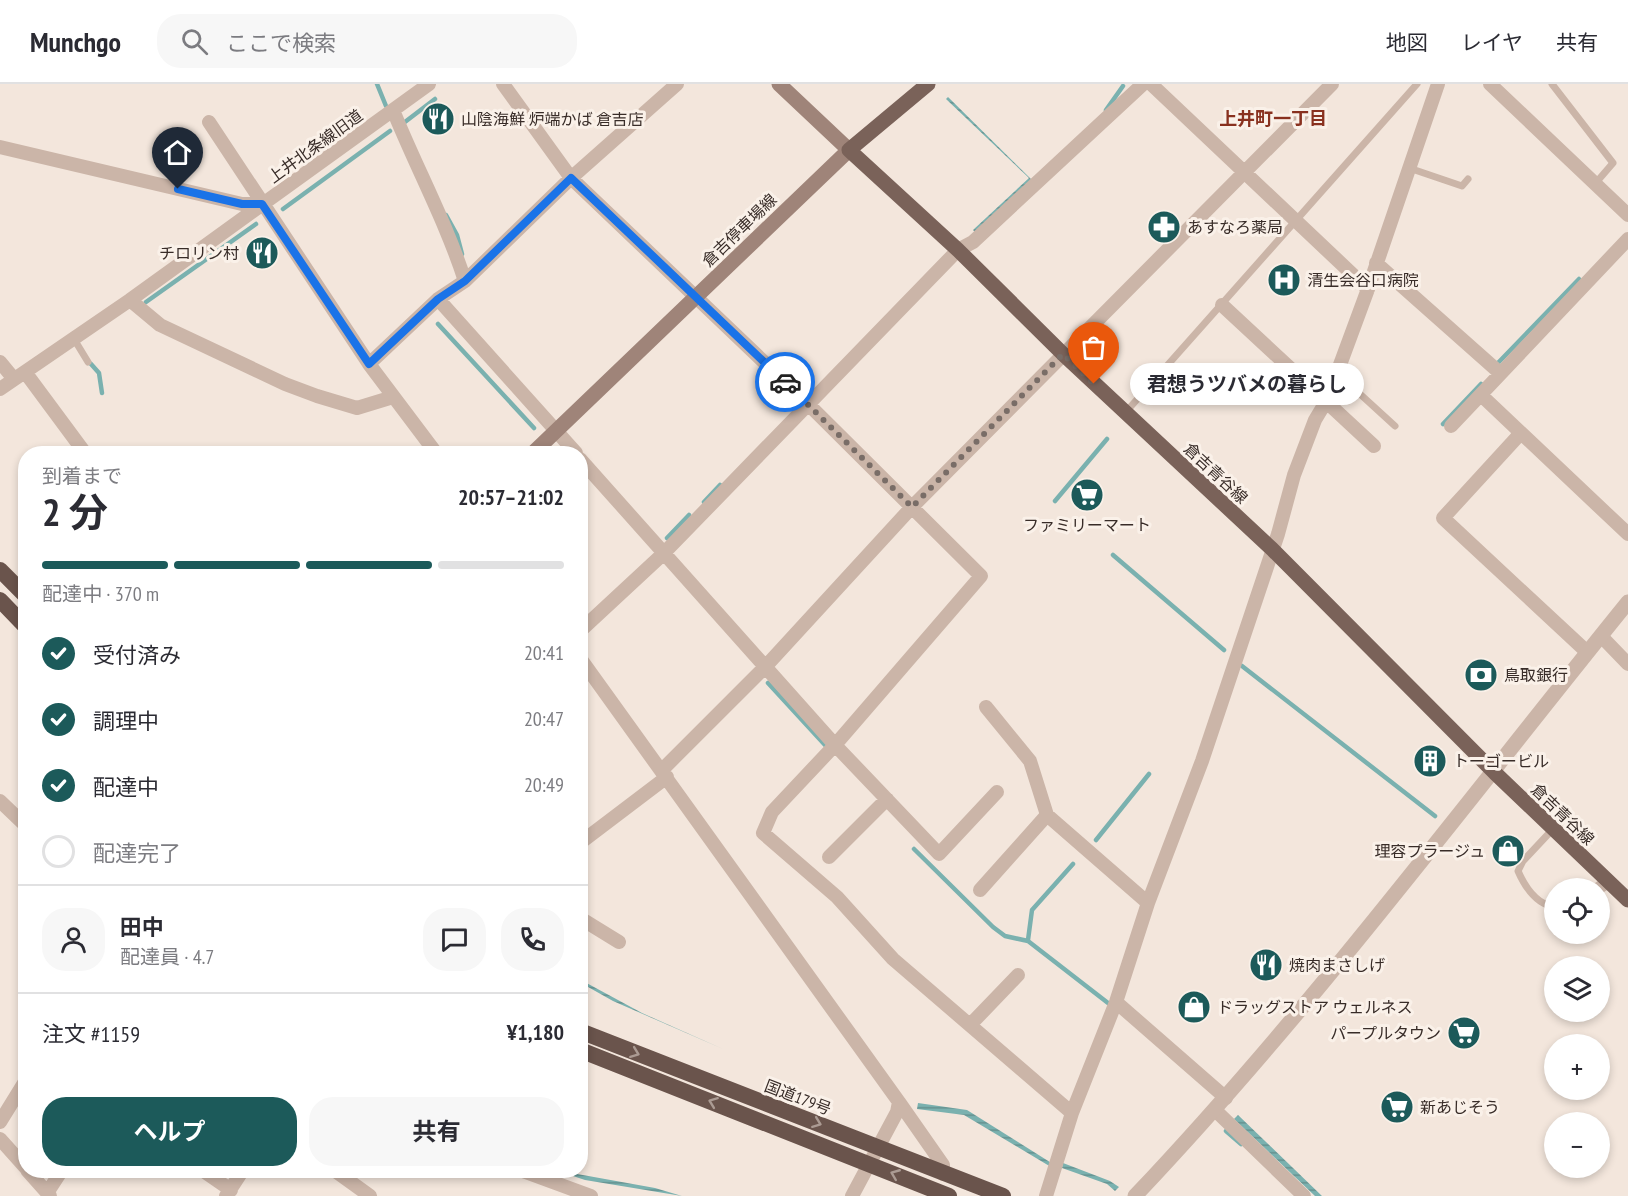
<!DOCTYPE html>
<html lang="ja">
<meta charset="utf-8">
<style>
body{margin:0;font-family:"PT Sans Narrow","Noto Sans JP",sans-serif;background:#f7f7f7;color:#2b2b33;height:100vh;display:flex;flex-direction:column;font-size:22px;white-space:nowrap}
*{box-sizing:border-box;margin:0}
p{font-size:20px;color:#7c7c81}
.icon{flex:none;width:33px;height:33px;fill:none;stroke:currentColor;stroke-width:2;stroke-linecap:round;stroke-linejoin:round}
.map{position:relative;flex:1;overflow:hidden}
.drawer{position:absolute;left:18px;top:362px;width:570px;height:732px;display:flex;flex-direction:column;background:#fff;border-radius:24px;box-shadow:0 3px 9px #0003}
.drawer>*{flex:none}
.fabs{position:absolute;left:1544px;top:794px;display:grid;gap:12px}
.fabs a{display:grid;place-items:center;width:66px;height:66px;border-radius:50%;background:#fff;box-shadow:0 3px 9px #0003;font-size:30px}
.pin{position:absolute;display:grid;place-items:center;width:51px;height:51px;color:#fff;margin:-62px -26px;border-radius:50% 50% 50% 0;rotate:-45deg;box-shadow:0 0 6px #0007}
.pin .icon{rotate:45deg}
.courier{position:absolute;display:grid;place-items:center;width:60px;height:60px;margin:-30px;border:4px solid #1a73e8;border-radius:50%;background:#fff;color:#222;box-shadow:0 2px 8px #0007}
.bubble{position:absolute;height:42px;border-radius:21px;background:#fff;box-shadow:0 3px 9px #0003;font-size:20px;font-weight:700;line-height:42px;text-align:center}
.head em{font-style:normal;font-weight:700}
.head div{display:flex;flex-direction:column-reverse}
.head{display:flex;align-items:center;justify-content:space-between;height:102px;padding:0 24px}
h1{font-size:39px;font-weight:700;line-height:45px}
.bar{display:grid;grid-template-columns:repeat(4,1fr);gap:9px 6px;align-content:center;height:72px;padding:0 24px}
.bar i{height:8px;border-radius:4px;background:#e1e1e2}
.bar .current{background:#1c5a5a}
.bar p{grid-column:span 4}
.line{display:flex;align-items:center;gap:15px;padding:0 24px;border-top:2px solid #e1e1e2}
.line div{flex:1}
.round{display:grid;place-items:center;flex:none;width:63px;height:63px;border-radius:24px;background:#f7f7f7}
ol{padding:0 24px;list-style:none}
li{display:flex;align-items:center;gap:18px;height:66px}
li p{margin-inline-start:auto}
li .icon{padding:6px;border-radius:50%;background:#1c5a5a;color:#fff;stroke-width:4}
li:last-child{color:#7c7c81}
li i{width:33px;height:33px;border:3px solid #e1e1e2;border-radius:50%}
.action{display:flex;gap:12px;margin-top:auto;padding:12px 24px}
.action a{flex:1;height:69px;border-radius:24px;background:#1c5a5a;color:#fff;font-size:24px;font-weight:700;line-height:69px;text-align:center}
.action a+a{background:#f7f7f7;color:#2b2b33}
header{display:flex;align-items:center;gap:36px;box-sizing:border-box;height:84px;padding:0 30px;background:#fff;border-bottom:2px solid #e1e1e2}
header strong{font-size:28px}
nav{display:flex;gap:33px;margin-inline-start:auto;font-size:21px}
.search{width:420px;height:54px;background:#f7f7f7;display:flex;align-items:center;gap:15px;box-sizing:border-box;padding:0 21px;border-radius:24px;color:#7c7c81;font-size:22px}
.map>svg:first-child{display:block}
.water{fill:url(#water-rules)}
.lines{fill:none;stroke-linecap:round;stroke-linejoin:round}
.stream{stroke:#7ab1af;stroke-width:4.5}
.service{stroke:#cbb5a8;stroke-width:7}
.minor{stroke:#cbb5a8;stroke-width:14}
.tertiary{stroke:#cbb5a8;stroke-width:15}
.secondary{stroke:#9f8479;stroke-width:15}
.primary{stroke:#7a6259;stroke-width:15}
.trunk{stroke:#6a544c;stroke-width:16}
.oneway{stroke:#ab9b93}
.done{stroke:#796d67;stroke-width:6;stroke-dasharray:0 10.8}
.route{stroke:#1a73e8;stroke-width:8}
.labels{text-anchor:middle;stroke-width:6;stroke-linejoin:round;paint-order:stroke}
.poi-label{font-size:16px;fill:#382c28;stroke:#faf1e9;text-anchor:start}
.street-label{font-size:16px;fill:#382c28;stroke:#faf1e9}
.neighbourhood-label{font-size:18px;font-weight:bold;fill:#89311f;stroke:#faf1e9}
</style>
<header>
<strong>Munchgo</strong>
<div class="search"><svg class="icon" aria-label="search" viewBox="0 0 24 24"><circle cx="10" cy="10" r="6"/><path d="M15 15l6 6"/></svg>ここで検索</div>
<nav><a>地図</a><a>レイヤ</a><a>共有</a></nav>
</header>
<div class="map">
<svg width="1628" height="1112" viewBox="0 0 1628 1112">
<defs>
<pattern id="water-rules" width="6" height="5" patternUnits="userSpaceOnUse" patternTransform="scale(1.5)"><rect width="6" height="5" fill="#7ab1af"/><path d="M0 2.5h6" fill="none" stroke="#65908e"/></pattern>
</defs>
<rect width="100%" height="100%" fill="#f3e6dc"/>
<path class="water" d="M948,13L1032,96L975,148L973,146L1029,94L946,15Z
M581,896L642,929L723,965L613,917L581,899Z
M918,1019L967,1026L1053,1080L1051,1083L964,1031L917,1025Z
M1238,1031L1322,1112H1315L1234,1035Z
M1063,1079L1110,1097L1119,1103L1115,1107L1107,1100L1062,1084Z
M555,1086L655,1104L682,1112L585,1096Z"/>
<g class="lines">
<path class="stream" d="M377,0L386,22
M1106,26L1123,2
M401,41L435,15
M283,125L390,47
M446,131L457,151L462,170
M146,218L256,140
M438,240L534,344
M91,280L99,289L102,309
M1495,282L1579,195
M1443,340L1481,300
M1055,417L1107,355
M704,418L720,401
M667,454L689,431
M1113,471L1224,566
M1242,582L1435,732
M768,599L825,661
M1096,756L1149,690
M914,765L993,843L1005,852L1028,857L1108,919
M1028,856L1032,826L1073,780
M1226,1047L1241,1060"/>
<path class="service" d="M1552,0L1613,79L1594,101
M1409,84L1462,102L1468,95
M74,255L88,278
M1337,289L1395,342
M1125,329L1417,0
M1553,745L1523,777L1518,787C1525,803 1537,820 1554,823
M1594,804L1605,796
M1599,807L1610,800"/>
<path class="minor" d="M503,0L571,94L807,319L981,492L835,661L772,728L763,749L837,813L893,875L1072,1029
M1151,0L1368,205
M1490,0L1628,131
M393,26C416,83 446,138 465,197
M209,38L369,280L436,369
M0,63L242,120H262
M1376,179L1500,289
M438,215L576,369
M130,216L160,241L285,300L317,312L357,324L393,313
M1222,221L1374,362
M0,278L14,295
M369,280L438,215L465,197L571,94L677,0
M25,288L85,369
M0,305L130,216L429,0
M1481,311L1628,450
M1451,342L1628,155
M1520,350L1443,434L1586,567
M580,375L835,661L939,770L997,708
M580,547L663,470L958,166L973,158L1143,0
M1601,552L1628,580
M580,574L899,1018L897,1028L852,1112
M986,623L1030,677L1047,731L1148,819
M662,686L766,582L912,423L1332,0
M0,717L26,742
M580,759L667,693
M829,773L887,715
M980,806L1047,731
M580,834L619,858
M1116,918L1226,1014
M970,941L1018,891
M899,1018L943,1081V1090
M1216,1027L1304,1112
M0,1038L26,996
M0,1055L26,1084
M27,1086L50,1112
M202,1086L231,1106
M334,1086L370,1112
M520,1086L591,1112
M47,1109L62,1086
M226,1112L243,1086
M1046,1112L1072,1029L1116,918L1148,819L1202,677L1278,450L1294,391L1315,336L1327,316L1368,205L1438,0"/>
<path class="tertiary" d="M1135,1112C1312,925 1466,718 1628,518"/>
<path class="secondary" d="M533,369L849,66L779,0"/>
<path class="primary" d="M928,0L849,66L958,166L1063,270L1272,465L1495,689L1628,816"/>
<path class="trunk" d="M0,486L26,512
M0,516L26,543
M580,947L1003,1112
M580,966L949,1112"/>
</g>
<defs><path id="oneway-chevron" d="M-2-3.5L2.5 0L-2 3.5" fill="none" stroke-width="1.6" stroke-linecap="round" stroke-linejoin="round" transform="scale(1.5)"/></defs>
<g class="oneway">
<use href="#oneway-chevron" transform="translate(635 969) rotate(21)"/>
<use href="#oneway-chevron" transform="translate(713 1018) rotate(-159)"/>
<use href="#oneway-chevron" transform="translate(817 1039) rotate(21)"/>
<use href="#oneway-chevron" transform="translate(895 1090) rotate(-158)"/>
</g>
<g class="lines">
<path class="done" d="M785,298L912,423L1063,270L1094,300"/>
<path class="route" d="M178,105L242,120H262L369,280L438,215L465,197L571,94L785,298"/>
</g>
<defs>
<g id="restaurant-disc" transform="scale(1.725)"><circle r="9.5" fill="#1c5a5a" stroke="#faf1e9"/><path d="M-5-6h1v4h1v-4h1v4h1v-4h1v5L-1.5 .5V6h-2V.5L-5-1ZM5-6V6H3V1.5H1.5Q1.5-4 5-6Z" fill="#fff"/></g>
<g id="pharmacy-disc" transform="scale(1.725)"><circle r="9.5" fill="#1c5a5a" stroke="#faf1e9"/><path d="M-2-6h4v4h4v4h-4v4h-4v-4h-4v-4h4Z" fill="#fff"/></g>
<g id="hospital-disc" transform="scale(1.725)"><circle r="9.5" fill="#1c5a5a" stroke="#faf1e9"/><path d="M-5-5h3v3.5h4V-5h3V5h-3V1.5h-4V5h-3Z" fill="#fff"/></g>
<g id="supermarket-disc" transform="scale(1.725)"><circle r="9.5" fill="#1c5a5a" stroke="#faf1e9"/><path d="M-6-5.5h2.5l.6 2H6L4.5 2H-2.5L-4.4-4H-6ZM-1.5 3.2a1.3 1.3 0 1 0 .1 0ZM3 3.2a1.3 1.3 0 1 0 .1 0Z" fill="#fff"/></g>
<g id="bank-disc" transform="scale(1.725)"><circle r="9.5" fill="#1c5a5a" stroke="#faf1e9"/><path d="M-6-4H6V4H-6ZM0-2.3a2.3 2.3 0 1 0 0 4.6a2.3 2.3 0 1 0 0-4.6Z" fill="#fff"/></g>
<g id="building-disc" transform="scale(1.725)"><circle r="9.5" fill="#1c5a5a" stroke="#faf1e9"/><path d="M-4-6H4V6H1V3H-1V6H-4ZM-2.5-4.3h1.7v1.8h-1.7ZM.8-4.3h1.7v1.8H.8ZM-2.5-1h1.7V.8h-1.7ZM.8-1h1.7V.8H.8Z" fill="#fff"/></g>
<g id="shop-disc" transform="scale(1.725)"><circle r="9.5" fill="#1c5a5a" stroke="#faf1e9"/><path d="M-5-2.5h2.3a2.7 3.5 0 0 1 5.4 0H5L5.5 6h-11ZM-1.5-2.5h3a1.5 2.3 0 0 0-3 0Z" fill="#fff"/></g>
</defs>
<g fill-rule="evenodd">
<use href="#restaurant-disc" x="438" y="35"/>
<use href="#pharmacy-disc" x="1164" y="143"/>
<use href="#restaurant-disc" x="262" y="169"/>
<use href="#hospital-disc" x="1284" y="196"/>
<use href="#supermarket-disc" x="1087" y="411"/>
<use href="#bank-disc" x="1481" y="591"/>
<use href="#building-disc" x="1430" y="677"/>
<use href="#shop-disc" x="1508" y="767"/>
<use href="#restaurant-disc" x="1266" y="881"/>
<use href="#shop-disc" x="1194" y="923"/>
<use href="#supermarket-disc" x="1464" y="949"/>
<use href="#supermarket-disc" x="1397" y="1023"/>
</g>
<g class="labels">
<g class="poi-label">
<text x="461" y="41">山陰海鮮 炉端かば 倉吉店</text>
<text x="1187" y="149">あすなろ薬局</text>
<text x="239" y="175" text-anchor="end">チロリン村</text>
<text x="1307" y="202">清生会谷口病院</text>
<text x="1087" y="447" text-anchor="middle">ファミリーマート</text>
<text x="1504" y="597">鳥取銀行</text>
<text x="1453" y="683">トーゴービル</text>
<text x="1485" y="773" text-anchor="end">理容プラージュ</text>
<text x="1289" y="887">焼肉まさしげ</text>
<text x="1217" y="929">ドラッグストア ウェルネス</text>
<text x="1441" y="955" text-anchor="end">パープルタウン</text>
<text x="1420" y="1029">新あじそう</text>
</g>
<g class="street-label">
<text transform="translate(315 62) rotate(-36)" y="6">上井北条線旧道</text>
<text transform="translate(739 146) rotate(-44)" y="6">倉吉停車場線</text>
<text transform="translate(1216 389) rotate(43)" y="6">倉吉青谷線</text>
<text transform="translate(1563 730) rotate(44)" y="6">倉吉青谷線</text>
<text transform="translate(798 1013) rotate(21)" y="6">国道179号</text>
</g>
<g class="neighbourhood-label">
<text x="1273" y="41">上井町一丁目</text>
</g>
</g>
</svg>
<div class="fabs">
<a><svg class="icon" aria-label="locate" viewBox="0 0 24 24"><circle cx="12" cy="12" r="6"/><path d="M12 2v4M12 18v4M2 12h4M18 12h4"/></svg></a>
<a><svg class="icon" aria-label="layers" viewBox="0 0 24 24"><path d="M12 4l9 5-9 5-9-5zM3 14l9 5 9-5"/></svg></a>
<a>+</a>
<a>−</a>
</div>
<div class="pin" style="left:1094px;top:300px;background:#ea580c"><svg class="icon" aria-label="bag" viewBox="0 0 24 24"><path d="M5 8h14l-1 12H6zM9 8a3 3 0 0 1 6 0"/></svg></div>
<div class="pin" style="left:178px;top:105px;background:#1f2937"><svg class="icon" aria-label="home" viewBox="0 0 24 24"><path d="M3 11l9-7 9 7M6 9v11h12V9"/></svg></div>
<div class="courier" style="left:785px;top:298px"><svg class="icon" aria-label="car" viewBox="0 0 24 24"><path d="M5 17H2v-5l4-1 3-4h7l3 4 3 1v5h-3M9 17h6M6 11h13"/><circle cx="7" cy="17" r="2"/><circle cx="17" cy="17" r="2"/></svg></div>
<div class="bubble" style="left:1130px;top:279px;width:234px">君想うツバメの暮らし</div>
<section class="drawer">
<div class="head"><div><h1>2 分</h1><p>到着まで</p></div><em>20:57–21:02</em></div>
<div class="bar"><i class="current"></i><i class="current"></i><i class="current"></i><i></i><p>配達中 · 370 m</p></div>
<ol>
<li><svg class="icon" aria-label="check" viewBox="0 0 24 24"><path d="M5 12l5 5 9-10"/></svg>受付済み<p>20:41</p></li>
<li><svg class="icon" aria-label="check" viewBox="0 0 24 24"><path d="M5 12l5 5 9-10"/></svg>調理中<p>20:47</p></li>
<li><svg class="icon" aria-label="check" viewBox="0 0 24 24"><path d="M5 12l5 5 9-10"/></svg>配達中<p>20:49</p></li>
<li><i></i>配達完了</li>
</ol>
<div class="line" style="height:108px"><a class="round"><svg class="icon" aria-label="person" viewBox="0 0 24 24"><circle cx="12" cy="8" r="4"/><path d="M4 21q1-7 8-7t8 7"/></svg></a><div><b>田中</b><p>配達員 · 4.7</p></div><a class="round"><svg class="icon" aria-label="chat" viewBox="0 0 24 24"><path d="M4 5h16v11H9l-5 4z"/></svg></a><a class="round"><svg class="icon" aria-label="phone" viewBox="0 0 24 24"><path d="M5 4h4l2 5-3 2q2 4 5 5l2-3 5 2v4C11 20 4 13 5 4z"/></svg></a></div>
<div class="line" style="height:78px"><div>注文 #1159</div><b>¥1,180</b></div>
<div class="action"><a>ヘルプ</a><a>共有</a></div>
</section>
</div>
